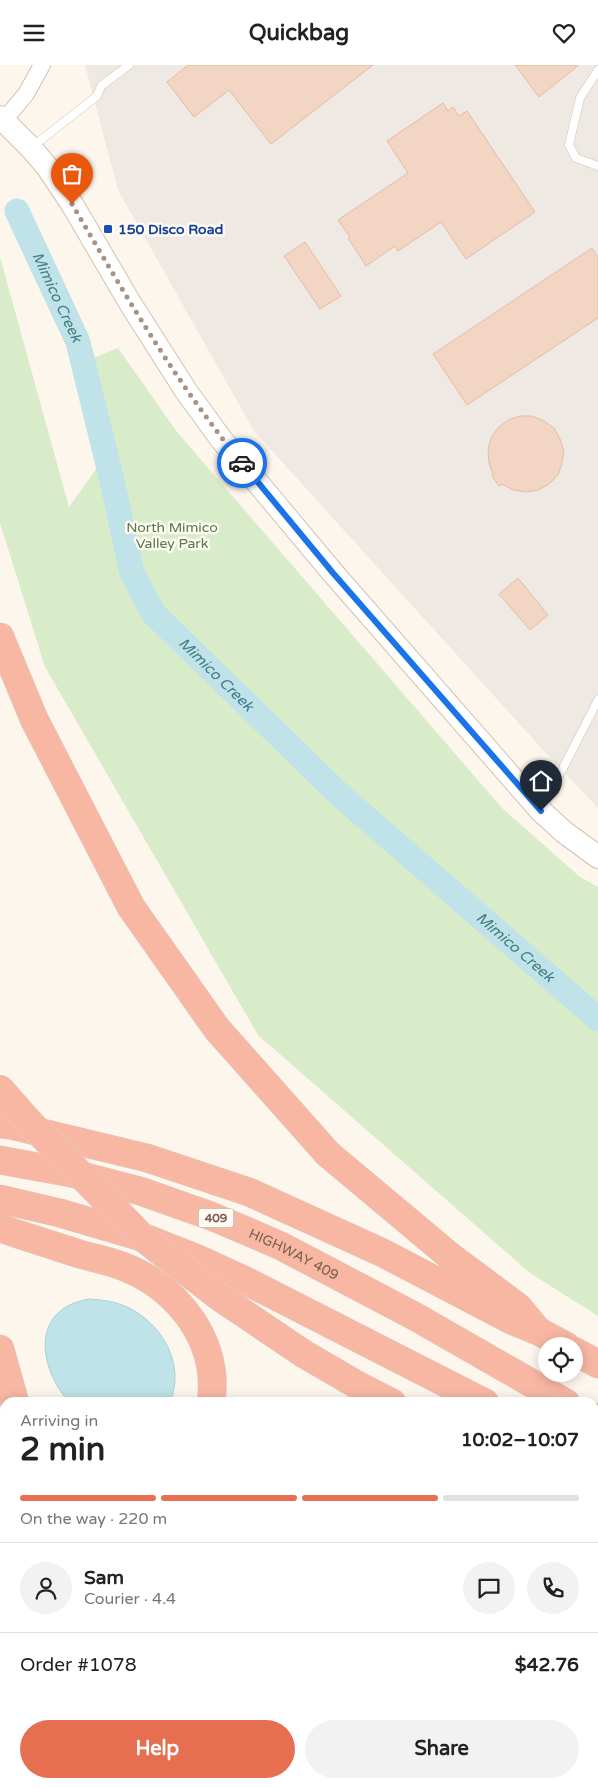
<!DOCTYPE html>
<meta charset="utf-8">
<style>
body{margin:0;font-family:"Varela Round",sans-serif;background:#f2f2f2;color:#222;height:100vh;display:flex;flex-direction:column;font-size:19px;white-space:nowrap}
*{box-sizing:border-box;margin:0}
p{font-size:16px;color:#767676}
.icon{flex:none;width:28px;height:28px;fill:none;stroke:currentColor;stroke-width:2;stroke-linecap:round;stroke-linejoin:round}
.map{position:relative;flex:1;overflow:hidden}
.sheet{position:absolute;left:0px;top:1332px;width:599px;height:391px;display:flex;flex-direction:column;background:#fff;border-radius:15px 15px 0 0;box-shadow:0 2px 12px #0003}
.sheet>*{flex:none}
.buttons{position:absolute;left:538px;top:1272px;display:grid;gap:10px}
.buttons a{display:grid;place-items:center;width:45px;height:45px;border-radius:50%;background:#fff;box-shadow:0 2px 12px #0003;font-size:25px}
.pin{position:absolute;display:grid;place-items:center;width:42px;height:42px;color:#fff;margin:-51px -21px;border-radius:50% 50% 50% 0;rotate:-45deg;box-shadow:0 0 5px #0007}
.pin .icon{rotate:45deg}
.courier{position:absolute;display:grid;place-items:center;width:50px;height:50px;margin:-25px;border:4px solid #1a73e8;border-radius:50%;background:#fff;color:#222;box-shadow:0 1px 6px #0007}
.summary em{font-style:normal;font-weight:800}
.summary div{display:flex;flex-direction:column-reverse}
.summary{display:flex;align-items:center;justify-content:space-between;height:85px;padding:0 20px}
h1{font-size:32px;font-weight:800;line-height:38px}
.bar{display:grid;grid-template-columns:repeat(4,1fr);gap:8px 5px;align-content:center;height:60px;padding:0 20px}
.bar i{height:6px;border-radius:4px;background:#e0e0e0}
.bar .current{background:#e76f51}
.bar p{grid-column:span 4}
.line{display:flex;align-items:center;gap:12px;padding:0 20px;border-top:1px solid #e0e0e0}
.line div{flex:1}
.round{display:grid;place-items:center;flex:none;width:52px;height:52px;border-radius:26px;background:#f2f2f2}
.cta{display:flex;gap:10px;margin-top:auto;padding:10px 20px}
.cta a{flex:1;height:58px;border-radius:30px;background:#e76f51;color:#fff;font-size:20px;font-weight:800;line-height:58px;text-align:center}
.cta a+a{background:#f2f2f2;color:#222}
header{display:flex;justify-content:space-between;align-items:center;height:65px;padding:0 20px;background:#fff;font-size:22px;font-weight:800}
.map>svg:first-child{display:block}
.industrial{fill:#efe9e4}
.green{fill:#d8ecc9;fill-rule:evenodd}
.water{fill:#bfe3e8;stroke:#a5d3da}
.lines{fill:none;stroke-linecap:round;stroke-linejoin:round}
.river{stroke:#bfe3e8;stroke-width:25}
.building{fill:#f3d5c3;stroke:#e6bba3}
.service-casing{stroke:#d1beb0;stroke-width:9}
.minor-casing{stroke:#d1beb0;stroke-width:18}
.secondary-casing{stroke:#d6c0b0;stroke-width:24}
.motorway-casing{stroke:#dad1cd;stroke-width:29}
.service{stroke:#fff;stroke-width:8}
.minor{stroke:#fff;stroke-width:16}
.secondary{stroke:#fff;stroke-width:22}
.motorway{stroke:#f7b7a3;stroke-width:28}
.motorway-bridge-casing{stroke:#dad1cd;stroke-width:29;stroke-linecap:butt}
.motorway-bridge{stroke:#f7b7a3;stroke-width:28}
.done{stroke:#a89285;stroke-width:5;stroke-dasharray:0 9}
.route{stroke:#1a73e8;stroke-width:6}
.transit-dot{fill:#1a4fb4;stroke:#fffaf3;stroke-width:2}
.labels{text-anchor:middle;stroke-width:5;stroke-linejoin:round;paint-order:stroke}
.shield{fill:#fffaf3;stroke:#a28b7f;stroke-width:1}
.shield-label{font-size:12px;font-weight:bold;fill:#7a5c4d}
.transit-label{font-size:14px;font-weight:bold;fill:#164399;stroke:#fffaf3;text-anchor:start}
.park-label{font-size:14px;fill:#537a41;stroke:#fffaf3}
.street-label{font-size:14px;fill:#7a5c4d;stroke:#fffaf3}
.water-label{font-size:15px;font-style:italic;fill:#437c86;stroke:#fffaf3}
</style>
<header><svg class="icon" aria-label="menu" viewBox="0 0 24 24"><path d="M4 6h16M4 12h16M4 18h16"/></svg>Quickbag<svg class="icon" aria-label="heart" viewBox="0 0 24 24"><path d="M12 20l-8-8c-3-5 5-10 8-4 3-6 11-1 8 4z"/></svg></header>
<div class="map">
<svg width="598" height="1723" viewBox="0 0 598 1723">
<rect width="100%" height="100%" fill="#fdf6ec"/>
<path class="industrial" d="M85,0H598V743L544,686L254,366L118,125Z
M594,1528L598,1529V1723H110L111,1719H594Z"/>
<path class="green" d="M0,192L69,442L96,404L104,358L88,295L118,283L177,367L502,743L580,812L598,822V1251L530,1208L258,970L45,602L0,458ZM143,541L516,874L542,901L525,900Z"/>
<path class="water" d="M89,1234C102,1235 114,1236 127,1242C162,1258 186,1300 170,1337H69C38,1302 30,1244 89,1234Z"/>
<g class="lines">
<path class="river" id="s1" d="M17,146L78,277L112,416L132,508L154,549L340,730L598,954"/>
</g>
<path class="building" d="M188,0H373L271,79L229,25L194,52L167,17Z
M515,0H579L539,32Z
M443,38L448,46L453,42L459,51L467,46L535,147L466,194L441,157L398,186L395,181L366,201L348,173L350,172L338,155L408,108L387,76Z
M305,177L341,231L320,244L284,191Z
M592,183L598,192V253L467,340L433,289Z
M520,351H532L544,356L554,363L560,374L564,386L562,398L558,410L549,419L538,425L526,427L513,425L502,419L499,421L492,411L493,409L489,398L488,385L491,373L498,363L508,355Z
M518,513L548,550L530,565L499,529Z"/>
<g class="lines">
<g class="service-casing">
<path id="service" d="M598,5L580,33L569,80L576,93L598,101
M32,82L97,31L101,21L129,0
M542,744L598,635
M594,1662L598,1664
M138,1723L139,1719
M409,1723L410,1719
M457,1723L458,1719"/>
</g>
<g class="minor-casing">
<path id="minor" d="M4,55L26,29L42,0"/>
</g>
<g class="secondary-casing">
<path id="secondary" d="M0,52L31,83L48,103L72,139L130,238L186,326L221,374L333,508L541,746L564,767L598,792"/>
</g>
<g class="motorway-casing">
<g id="motorway">
<path d="M0,572L34,654L131,842L217,964L328,1089L451,1192L518,1242L538,1266"/>
<path d="M0,1059L10,1060L147,1093L249,1127L383,1188L511,1255L538,1266L566,1281"/>
<path id="s2" d="M0,1095L71,1108L140,1126L211,1151L251,1168L281,1181L416,1252L566,1338"/>
<path d="M0,1134L60,1148L145,1173L198,1194L248,1217L485,1338"/>
<path d="M0,1163C28,1173 55,1181 83,1190C98,1194 114,1197 127,1203C180,1225 220,1278 211,1338"/>
<path d="M0,1284L15,1338"/>
<path d="M574,1286L598,1299"/>
<path d="M304,1289L359,1321L392,1338"/>
<path d="M594,1352L598,1354"/>
<path d="M594,1392L598,1394"/>
<path d="M594,1436L598,1438"/>
<path d="M38,1723V1719"/>
</g>
</g>
<use href="#service" class="service"/>
<use href="#minor" class="minor"/>
<use href="#secondary" class="secondary"/>
<use href="#motorway" class="motorway"/>
<g class="motorway-bridge-casing">
<path id="motorway-bridge" d="M0,1024L28,1056L142,1172L221,1233L304,1289"/>
</g>
<use href="#motorway-bridge" class="motorway-bridge"/>
</g>
<g class="lines">
<path class="done" d="M72,139C124,228 176,318 242,398"/>
<path class="route" d="M242,398L333,508L541,746"/>
</g>
<rect class="transit-dot" x="103" y="159" width="10" height="10" rx="2.5"/>
<g class="labels">
<rect class="shield" x="198.5" y="1143.5" width="35" height="19" rx="4"/>
<g class="shield-label">
<text x="216" y="1157">409</text>
</g>
<g class="transit-label">
<text x="118" y="169">150 Disco Road</text>
</g>
<g class="park-label">
<text x="172" y="467">North Mimico<tspan x="172" dy="16">Valley Park</tspan></text>
</g>
<g class="street-label">
<text dy="5" stroke="none"><textPath href="#s2" startOffset="310">HIGHWAY 409</textPath></text>
</g>
<g class="water-label">
<text dy="5" stroke="none"><textPath href="#s1" startOffset="95">Mimico Creek</textPath></text>
<text dy="5" stroke="none"><textPath href="#s1" startOffset="515">Mimico Creek</textPath></text>
<text dy="5" stroke="none"><textPath href="#s1" startOffset="920">Mimico Creek</textPath></text>
</g>
</g>
</svg>
<div class="buttons">
<a><svg class="icon" aria-label="locate" viewBox="0 0 24 24"><circle cx="12" cy="12" r="6"/><path d="M12 2v4M12 18v4M2 12h4M18 12h4"/></svg></a>
</div>
<div class="pin" style="left:72px;top:139px;background:#ea580c"><svg class="icon" aria-label="bag" viewBox="0 0 24 24"><path d="M5 8h14l-1 12H6zM9 8a3 3 0 0 1 6 0"/></svg></div>
<div class="pin" style="left:541px;top:746px;background:#1f2937"><svg class="icon" aria-label="home" viewBox="0 0 24 24"><path d="M3 11l9-7 9 7M6 9v11h12V9"/></svg></div>
<div class="courier" style="left:242px;top:398px"><svg class="icon" aria-label="car" viewBox="0 0 24 24"><path d="M5 17H2v-5l4-1 3-4h7l3 4 3 1v5h-3M9 17h6M6 11h13"/><circle cx="7" cy="17" r="2"/><circle cx="17" cy="17" r="2"/></svg></div>
<section class="sheet">
<div class="summary"><div><h1>2 min</h1><p>Arriving in</p></div><em>10:02–10:07</em></div>
<div class="bar"><i class="current"></i><i class="current"></i><i class="current"></i><i></i><p>On the way · 220 m</p></div>
<div class="line" style="height:90px"><a class="round"><svg class="icon" aria-label="person" viewBox="0 0 24 24"><circle cx="12" cy="8" r="4"/><path d="M4 21q1-7 8-7t8 7"/></svg></a><div><b>Sam</b><p>Courier · 4.4</p></div><a class="round"><svg class="icon" aria-label="chat" viewBox="0 0 24 24"><path d="M4 5h16v11H9l-5 4z"/></svg></a><a class="round"><svg class="icon" aria-label="phone" viewBox="0 0 24 24"><path d="M5 4h4l2 5-3 2q2 4 5 5l2-3 5 2v4C11 20 4 13 5 4z"/></svg></a></div>
<div class="line" style="height:65px"><div>Order #1078</div><b>$42.76</b></div>
<div class="cta"><a>Help</a><a>Share</a></div>
</section>
</div>
